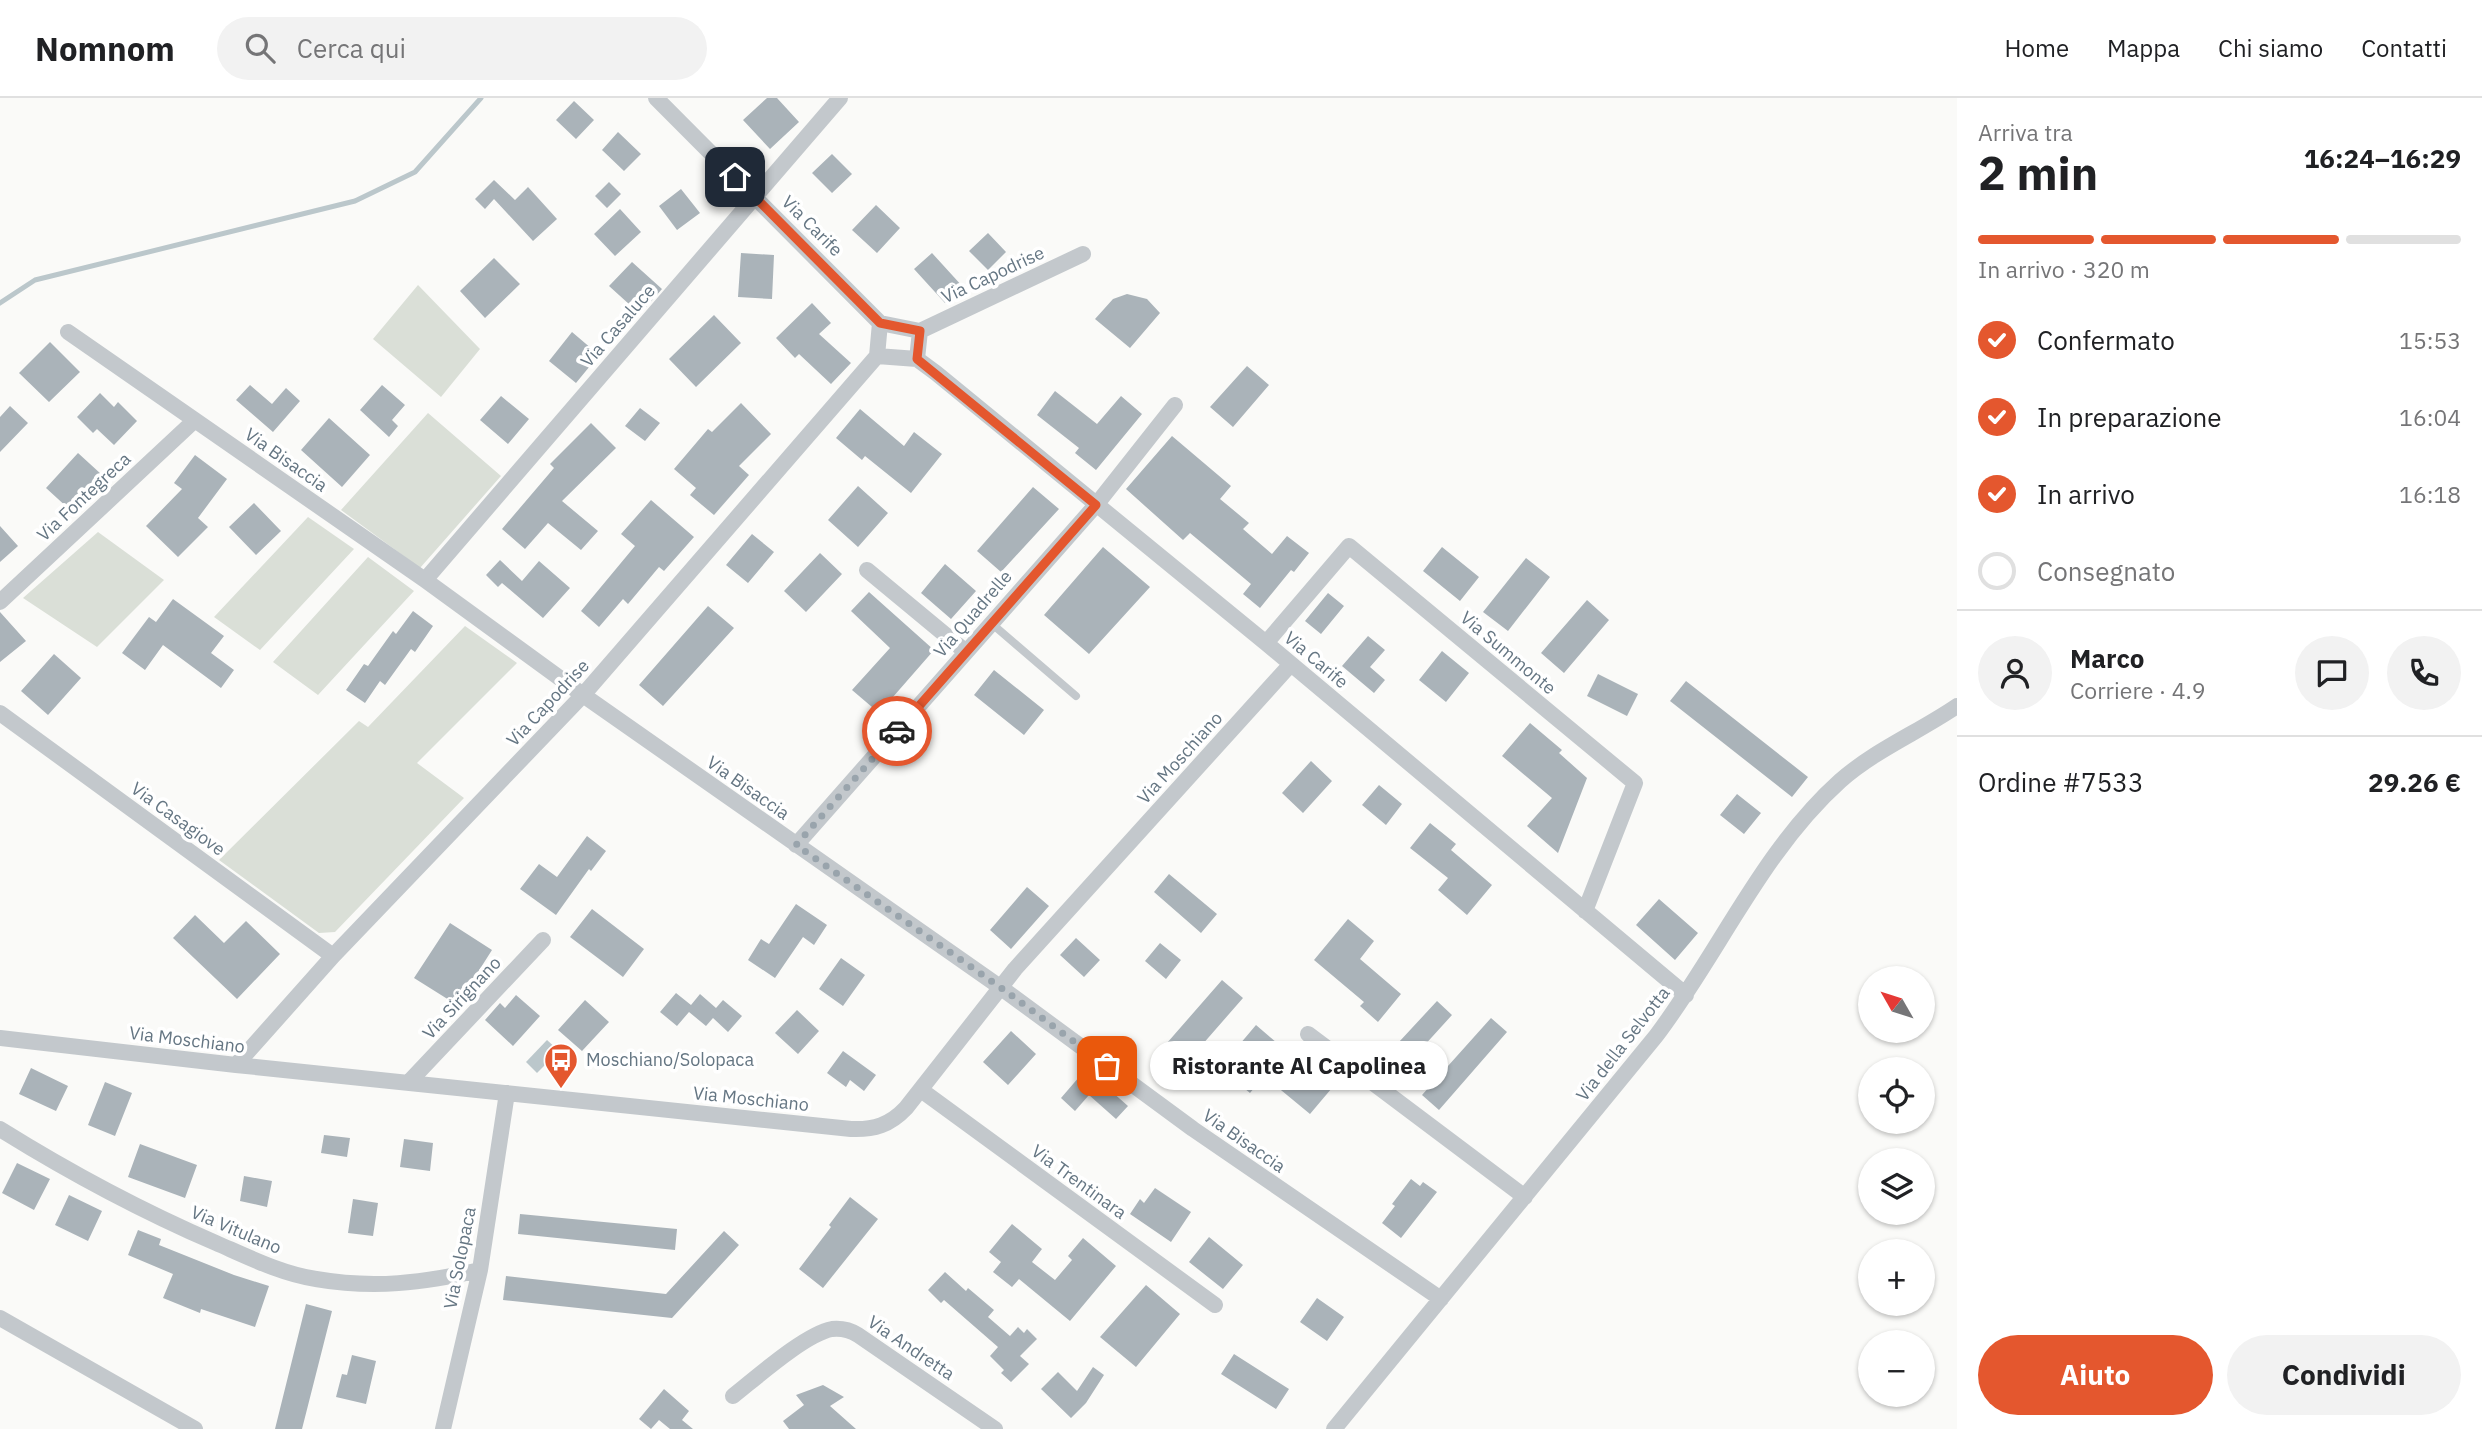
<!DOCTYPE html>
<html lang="it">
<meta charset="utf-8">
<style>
body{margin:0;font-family:"IBM Plex Sans",sans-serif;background:#f2f2f2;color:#202124;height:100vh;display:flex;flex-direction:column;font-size:26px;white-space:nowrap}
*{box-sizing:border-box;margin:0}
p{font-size:23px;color:#757577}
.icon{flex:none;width:38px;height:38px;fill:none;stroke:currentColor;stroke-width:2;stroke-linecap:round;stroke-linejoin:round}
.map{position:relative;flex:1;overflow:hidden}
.side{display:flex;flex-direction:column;background:#fff;width:525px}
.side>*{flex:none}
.needle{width:46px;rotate:309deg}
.fabs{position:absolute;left:1858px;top:868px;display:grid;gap:14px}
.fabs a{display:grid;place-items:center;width:77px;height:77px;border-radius:50%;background:#fff;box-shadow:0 2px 5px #0004;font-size:35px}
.pin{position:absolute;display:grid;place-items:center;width:60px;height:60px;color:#fff;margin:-30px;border-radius:14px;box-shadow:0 4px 10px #0006}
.courier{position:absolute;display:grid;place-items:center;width:70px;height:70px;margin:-35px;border:5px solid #e4572e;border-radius:50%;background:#fff;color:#222;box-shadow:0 2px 9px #0007}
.bubble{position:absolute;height:49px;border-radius:24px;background:#fff;box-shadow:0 2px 5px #0004;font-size:23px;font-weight:700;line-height:49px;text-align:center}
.overview em{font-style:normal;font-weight:700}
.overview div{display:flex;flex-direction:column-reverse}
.overview{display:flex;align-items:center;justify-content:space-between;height:119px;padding:0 21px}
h1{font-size:46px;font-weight:700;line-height:52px}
.bar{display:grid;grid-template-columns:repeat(4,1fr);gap:10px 7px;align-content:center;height:84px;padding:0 21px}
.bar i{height:9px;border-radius:5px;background:#e0e0e0}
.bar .selected{background:#e4572e}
.bar p{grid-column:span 4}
.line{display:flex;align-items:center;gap:18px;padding:0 21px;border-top:2px solid #e0e0e0}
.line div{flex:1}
.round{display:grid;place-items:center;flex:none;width:74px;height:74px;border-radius:37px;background:#f2f2f2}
ol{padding:0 21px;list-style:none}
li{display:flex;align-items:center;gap:21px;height:77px}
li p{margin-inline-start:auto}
li .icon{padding:7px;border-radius:50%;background:#e4572e;color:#fff;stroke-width:4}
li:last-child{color:#757577}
li i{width:38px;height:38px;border:4px solid #e0e0e0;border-radius:50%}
.action{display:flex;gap:14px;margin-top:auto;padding:14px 21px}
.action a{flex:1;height:80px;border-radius:42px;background:#e4572e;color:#fff;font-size:28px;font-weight:700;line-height:80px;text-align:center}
.action a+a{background:#f2f2f2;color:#202124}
header{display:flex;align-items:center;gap:42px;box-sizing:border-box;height:98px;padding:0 35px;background:#fff;border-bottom:2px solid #e0e0e0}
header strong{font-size:33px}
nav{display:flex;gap:38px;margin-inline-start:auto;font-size:24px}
.search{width:490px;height:63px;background:#f2f2f2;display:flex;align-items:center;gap:18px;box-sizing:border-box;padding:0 24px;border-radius:38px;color:#757577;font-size:26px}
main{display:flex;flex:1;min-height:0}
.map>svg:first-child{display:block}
.green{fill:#dadfd7}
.water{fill:#bbc7cb}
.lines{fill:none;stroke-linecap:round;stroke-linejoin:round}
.stream{stroke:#bbc7cb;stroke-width:5}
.building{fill:#aab3b9}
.service{stroke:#c3c8cc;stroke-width:8}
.minor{stroke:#c3c8cc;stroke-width:16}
.done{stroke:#99a4ac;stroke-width:7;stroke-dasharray:0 12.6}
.route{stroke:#e4572e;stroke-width:9}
.labels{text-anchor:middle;stroke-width:7;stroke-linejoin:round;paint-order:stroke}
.street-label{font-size:18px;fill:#657683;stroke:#fff}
.poi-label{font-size:18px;fill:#657683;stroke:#fff;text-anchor:start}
</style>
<header>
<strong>Nomnom</strong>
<div class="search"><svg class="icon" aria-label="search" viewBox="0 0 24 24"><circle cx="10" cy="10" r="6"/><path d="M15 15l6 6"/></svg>Cerca qui</div>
<nav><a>Home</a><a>Mappa</a><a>Chi siamo</a><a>Contatti</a></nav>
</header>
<main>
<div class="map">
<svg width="1957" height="1331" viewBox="0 0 1957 1331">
<rect width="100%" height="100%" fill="#fafaf8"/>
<path class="green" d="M418,187L480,251L441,299L373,241Z
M428,315L501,378L420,470L341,412Z
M308,419L354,451L260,552L214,519Z
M98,434L164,482L97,549L23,500Z
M368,459L414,493L318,597L273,564Z
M465,528L517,565L417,665L464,700L335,834L319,835L219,762L359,623L368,629Z"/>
<path class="water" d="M547,942L559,953L537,975L526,964Z"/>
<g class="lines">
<path class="stream" d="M0,205L35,182L355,103L415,74L481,0"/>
</g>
<path class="building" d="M767,0H777L799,24L770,51L743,22Z
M574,3L594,22L576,41L556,22Z
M618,34L641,56L624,73L602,52Z
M832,56L852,76L832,95L812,75Z
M494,82L515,102L528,89L557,121L533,143L494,101L485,111L475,101Z
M609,84L621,96L607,110L595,98Z
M681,91L700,115L677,132L659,108Z
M876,107L900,130L877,155L852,132Z
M620,111L641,134L615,158L594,136Z
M988,135L1006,154L988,172L969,153Z
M741,155L774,157L772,201L738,199Z
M932,155L963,189L945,205L914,171Z
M494,160L520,186L485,220L460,193Z
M632,164L662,191L640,216L609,188Z
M1127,196L1147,201L1160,215L1130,250L1095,221L1113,201Z
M812,205L831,225L819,236L851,265L831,286L799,256L795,260L776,240Z
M714,217L741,245L696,289L669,261Z
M572,234L599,257L576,285L549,263Z
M50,244L80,274L49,304L19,275Z
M1247,268L1269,287L1233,329L1210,309Z
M250,287L272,306L286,290L300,303L273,334L236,302Z
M382,287L405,307L392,322L398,328L389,339L360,312Z
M1055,293L1097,326L1121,298L1142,316L1096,372L1075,355L1079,350L1037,317Z
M100,295L114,309L118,304L137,323L114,347L97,331L93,335L77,319Z
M501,298L529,321L508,346L480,322Z
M741,305L771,336L739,368L749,377L714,417L690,397L696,390L674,371L708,331L712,334Z
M10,308L28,325L0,354V319Z
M640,310L660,325L645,343L625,328Z
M860,311L904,348L914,334L942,356L911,395L865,358L862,362L836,340Z
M329,320L370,357L342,389L301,352Z
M591,325L616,350L562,403L598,433L581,452L548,425L525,451L502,431L554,370L550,366Z
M1172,338L1231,388L1220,401L1249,425L1243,431L1272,456L1287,438L1309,455L1294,474L1291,472L1260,510L1243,496L1251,486L1190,435L1183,442L1126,391Z
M78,355L101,376L69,411L46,390Z
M195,357L227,381L198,420L208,429L178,459L146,428L182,391L174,385Z
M858,388L888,415L858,449L828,422Z
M1033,389L1059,411L1001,474L977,453Z
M651,402L694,439L664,473L659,469L628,506L623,501L599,529L581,513L635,448L621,436Z
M254,405L281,433L256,457L229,429Z
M0,428L18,448L0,464Z
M752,436L774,454L748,485L726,467Z
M1103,449L1150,489L1089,556L1044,517Z
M1442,449L1479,479L1460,503L1423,473Z
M820,455L842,476L806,514L784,493Z
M1526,460L1550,479L1508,533L1483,514Z
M500,462L522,483L539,463L570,490L543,520L502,485L498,489L486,477Z
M945,466L976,493L951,521L921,495Z
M869,494L934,552L879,615L852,592L890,550L851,513Z
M1328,495L1344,508L1321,536L1305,523Z
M173,501L224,538L211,555L234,572L221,590L163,547L145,572L122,555L149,519L156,524Z
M1587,502L1609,522L1564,575L1541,555Z
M708,508L734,530L663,608L639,587Z
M413,513L433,528L415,554L411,551L385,587L380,583L365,605L346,592L364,566L368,568L393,533L396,536Z
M0,514L26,543L0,564Z
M1368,538L1385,552L1370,569L1385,582L1374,595L1342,568Z
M1442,553L1469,575L1446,604L1419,582Z
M54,556L81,580L48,617L21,593Z
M994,572L1044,612L1024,637L974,597Z
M1598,576L1638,596L1627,618L1587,598Z
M1686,583L1808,679L1792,699L1670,603Z
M1530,625L1562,652L1559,655L1587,680L1558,755L1527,728L1552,700L1502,658Z
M1311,663L1332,683L1303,715L1282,695Z
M1379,687L1402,706L1386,727L1362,707Z
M1737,696L1761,715L1744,736L1720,717Z
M1430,725L1456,746L1451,752L1492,787L1467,817L1438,792L1448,780L1410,750Z
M587,738L606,753L591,773L589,771L556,817L520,791L539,766L557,779Z
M1169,776L1217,816L1201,835L1154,794Z
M1027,789L1049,808L1011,851L990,832Z
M1659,801L1698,835L1675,862L1636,827Z
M796,806L827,827L814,847L803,839L775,880L748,862L761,841L769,846Z
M592,811L644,851L623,879L570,839Z
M195,817L224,845L246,823L280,856L237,901L173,840Z
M1348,821L1374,843L1360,861L1401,896L1378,924L1360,908L1364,904L1314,862Z
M450,825L492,852L457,907L414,880Z
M1076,840L1100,862L1084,879L1060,857Z
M1160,845L1181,862L1166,881L1145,863Z
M841,860L865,877L843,908L819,891Z
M1222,882L1243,900L1181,971L1160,953Z
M676,895L691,907L700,896L716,910L723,902L742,918L728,934L713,920L706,928L689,914L677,928L660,914Z
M516,897L540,918L513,948L485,922L500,905L505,910Z
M585,902L609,924L582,953L558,932Z
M1437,903L1452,917L1402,972L1386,958Z
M797,912L819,933L798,956L775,935Z
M1491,920L1507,934L1439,1012L1422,997Z
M1256,927L1298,963L1303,957L1337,984L1310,1016L1264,978L1250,995L1233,981L1236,977L1223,966Z
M1011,933L1036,956L1008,987L983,964Z
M843,953L876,977L864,993L850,982L846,989L827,975Z
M31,970L68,988L56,1013L19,996Z
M1086,971L1128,1008L1116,1021L1089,997L1075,1013L1061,1000Z
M105,984L132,995L115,1038L88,1027Z
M324,1037L350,1040L347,1059L321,1055Z
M404,1041L433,1045L430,1073L400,1069Z
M140,1046L197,1067L185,1100L128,1079Z
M17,1065L50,1081L34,1112L2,1095Z
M244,1078L272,1083L267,1109L240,1103Z
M1411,1081L1420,1088L1423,1084L1437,1094L1401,1140L1382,1125L1395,1108L1392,1106Z
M1155,1090L1191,1114L1171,1144L1130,1116L1140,1101L1144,1105Z
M69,1097L102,1113L88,1143L55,1127Z
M850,1099L878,1121L823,1190L799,1171L831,1129L829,1127Z
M353,1101L378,1105L373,1138L348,1135Z
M520,1116L677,1131L675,1152L518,1136Z
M1012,1126L1042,1151L1032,1164L1055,1182L1072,1162L1068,1158L1083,1140L1116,1168L1070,1223L1019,1181L1012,1189L993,1174L1001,1164L989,1154Z
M138,1132L161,1141L159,1147L234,1177L269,1188L255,1229L201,1211L200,1215L163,1200L173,1176L128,1157Z
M724,1133L739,1147L672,1220L503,1202L506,1178L666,1196Z
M1209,1139L1243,1167L1223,1191L1189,1164Z
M945,1174L966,1193L968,1190L994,1212L988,1219L1010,1238L1018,1229L1024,1235L1027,1231L1037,1241L1020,1258L1029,1266L1011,1284L1001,1275L1004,1272L990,1258L998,1249L944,1202L941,1205L928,1192Z
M1146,1187L1180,1216L1136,1269L1100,1239Z
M1317,1200L1344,1219L1327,1243L1300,1224Z
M306,1206L332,1213L302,1331H275Z
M1234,1256L1289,1291L1276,1311L1221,1276Z
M352,1257L376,1263L366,1306L336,1299L342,1276L347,1277Z
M1093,1269L1104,1277L1086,1305L1071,1320L1041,1291L1058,1274L1077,1293Z
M823,1287L844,1299L830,1308L856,1331H789L783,1323L804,1307L796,1297Z
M664,1291L689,1313L682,1322L693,1331H670L659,1322L651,1331L639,1321Z"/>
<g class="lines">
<path class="service" d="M991,525L1076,598"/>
<path class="minor" d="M656,0L880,225
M920,233L1083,156
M68,234L425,482L583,597L1000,889L1193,1031L1441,1201
M877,258L917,261L936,275L1266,545L1686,897
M877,258L880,225L920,233L917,261
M867,472L966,554
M425,482L840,0
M0,504L195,322
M1266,545L1349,448L1635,685L1585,813
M0,615L333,858
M796,747L1096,407L1175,307
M1308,936L1525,1099
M0,940L236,967L851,1031C874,1032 890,1027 906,1010L1015,871L1291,566
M236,967L333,858L583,597L877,258
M408,985L543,842
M921,992L1215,1207
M0,1031C69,1074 142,1113 216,1145C248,1159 282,1176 316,1181C374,1191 423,1185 480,1172
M0,1220L195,1331
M733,1298C756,1280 805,1236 832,1231C842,1230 850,1232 858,1237L995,1331
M443,1331L480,1172L507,995
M1334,1331L1656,938C1719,855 1762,753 1840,683C1875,652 1919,634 1957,608"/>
</g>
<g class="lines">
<path class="done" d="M897,633L796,747L1000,889L1107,968"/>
<path class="route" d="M735,79L880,225L920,233L917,261L1096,407L897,633"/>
</g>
<defs>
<g id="bus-pin" transform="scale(1.75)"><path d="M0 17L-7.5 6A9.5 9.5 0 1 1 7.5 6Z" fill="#e4572e" stroke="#fff"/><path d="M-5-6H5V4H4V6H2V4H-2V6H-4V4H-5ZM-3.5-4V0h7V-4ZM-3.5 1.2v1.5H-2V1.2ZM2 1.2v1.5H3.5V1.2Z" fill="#fff"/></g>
</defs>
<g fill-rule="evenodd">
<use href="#bus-pin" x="561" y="962"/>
</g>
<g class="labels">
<g class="street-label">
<text transform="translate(812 128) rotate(45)" y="6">Via Carife</text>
<text transform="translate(993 177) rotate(-25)" y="6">Via Capodrise</text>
<text transform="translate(618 228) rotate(-49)" y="6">Via Casaluce</text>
<text transform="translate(286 362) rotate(35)" y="6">Via Bisaccia</text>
<text transform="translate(84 399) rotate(-43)" y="6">Via Fontegreca</text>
<text transform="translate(973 516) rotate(-49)" y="6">Via Quadrelle</text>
<text transform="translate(1508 555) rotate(40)" y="6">Via Summonte</text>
<text transform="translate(1316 562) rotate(40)" y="6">Via Carife</text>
<text transform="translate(548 605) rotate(-47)" y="6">Via Capodrise</text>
<text transform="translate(1180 660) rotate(-48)" y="6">Via Moschiano</text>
<text transform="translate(748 690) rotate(35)" y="6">Via Bisaccia</text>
<text transform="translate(178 721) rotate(36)" y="6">Via Casagiove</text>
<text transform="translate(462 900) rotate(-47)" y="6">Via Sirignano</text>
<text transform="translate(187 942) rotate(7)" y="6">Via Moschiano</text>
<text transform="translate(1623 946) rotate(-52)" y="6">Via della Selvotta</text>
<text transform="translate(751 1001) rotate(6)" y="6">Via Moschiano</text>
<text transform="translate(1244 1043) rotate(35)" y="6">Via Bisaccia</text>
<text transform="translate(1079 1084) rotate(36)" y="6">Via Trentinara</text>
<text transform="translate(236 1132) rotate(23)" y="6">Via Vitulano</text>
<text transform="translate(460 1160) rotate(-79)" y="6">Via Solopaca</text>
<text transform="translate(911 1250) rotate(34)" y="6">Via Andretta</text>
</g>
<g class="poi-label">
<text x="586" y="968">Moschiano/Solopaca</text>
</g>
</g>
</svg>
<div class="fabs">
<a><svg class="needle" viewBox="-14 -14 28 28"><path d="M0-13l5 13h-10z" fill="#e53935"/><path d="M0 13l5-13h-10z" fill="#757577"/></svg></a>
<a><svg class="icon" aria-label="locate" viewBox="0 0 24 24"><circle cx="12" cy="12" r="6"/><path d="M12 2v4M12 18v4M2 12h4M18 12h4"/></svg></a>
<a><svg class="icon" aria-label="layers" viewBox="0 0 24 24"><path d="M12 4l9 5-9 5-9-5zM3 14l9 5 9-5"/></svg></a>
<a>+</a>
<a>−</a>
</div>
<div class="pin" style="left:1107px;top:968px;background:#ea580c"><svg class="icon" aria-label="bag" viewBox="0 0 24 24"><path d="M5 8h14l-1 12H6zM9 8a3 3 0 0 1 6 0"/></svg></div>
<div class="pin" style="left:735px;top:79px;background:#1f2937"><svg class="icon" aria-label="home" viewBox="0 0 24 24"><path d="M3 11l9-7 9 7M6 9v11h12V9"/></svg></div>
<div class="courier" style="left:897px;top:633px"><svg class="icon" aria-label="car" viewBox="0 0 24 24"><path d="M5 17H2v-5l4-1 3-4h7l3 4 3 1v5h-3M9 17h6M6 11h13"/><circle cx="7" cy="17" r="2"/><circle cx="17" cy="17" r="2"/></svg></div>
<div class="bubble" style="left:1150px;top:943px;width:298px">Ristorante Al Capolinea</div>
</div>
<section class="side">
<div class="overview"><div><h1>2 min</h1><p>Arriva tra</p></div><em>16:24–16:29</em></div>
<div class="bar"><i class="selected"></i><i class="selected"></i><i class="selected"></i><i></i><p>In arrivo · 320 m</p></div>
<ol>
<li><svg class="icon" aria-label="check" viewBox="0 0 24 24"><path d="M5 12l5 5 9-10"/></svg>Confermato<p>15:53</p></li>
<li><svg class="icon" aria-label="check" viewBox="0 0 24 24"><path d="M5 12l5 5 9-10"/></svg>In preparazione<p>16:04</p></li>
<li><svg class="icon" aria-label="check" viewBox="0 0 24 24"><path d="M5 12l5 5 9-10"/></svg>In arrivo<p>16:18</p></li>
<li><i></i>Consegnato</li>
</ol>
<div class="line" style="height:126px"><a class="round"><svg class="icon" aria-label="person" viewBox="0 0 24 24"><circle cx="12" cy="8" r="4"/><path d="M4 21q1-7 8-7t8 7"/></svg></a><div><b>Marco</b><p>Corriere · 4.9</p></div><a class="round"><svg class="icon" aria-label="chat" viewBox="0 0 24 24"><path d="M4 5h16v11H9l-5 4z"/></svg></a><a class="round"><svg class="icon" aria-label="phone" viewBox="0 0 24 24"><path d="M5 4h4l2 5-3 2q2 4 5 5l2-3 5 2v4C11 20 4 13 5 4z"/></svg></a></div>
<div class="line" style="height:91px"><div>Ordine #7533</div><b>29.26 €</b></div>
<div class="action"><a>Aiuto</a><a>Condividi</a></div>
</section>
</main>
